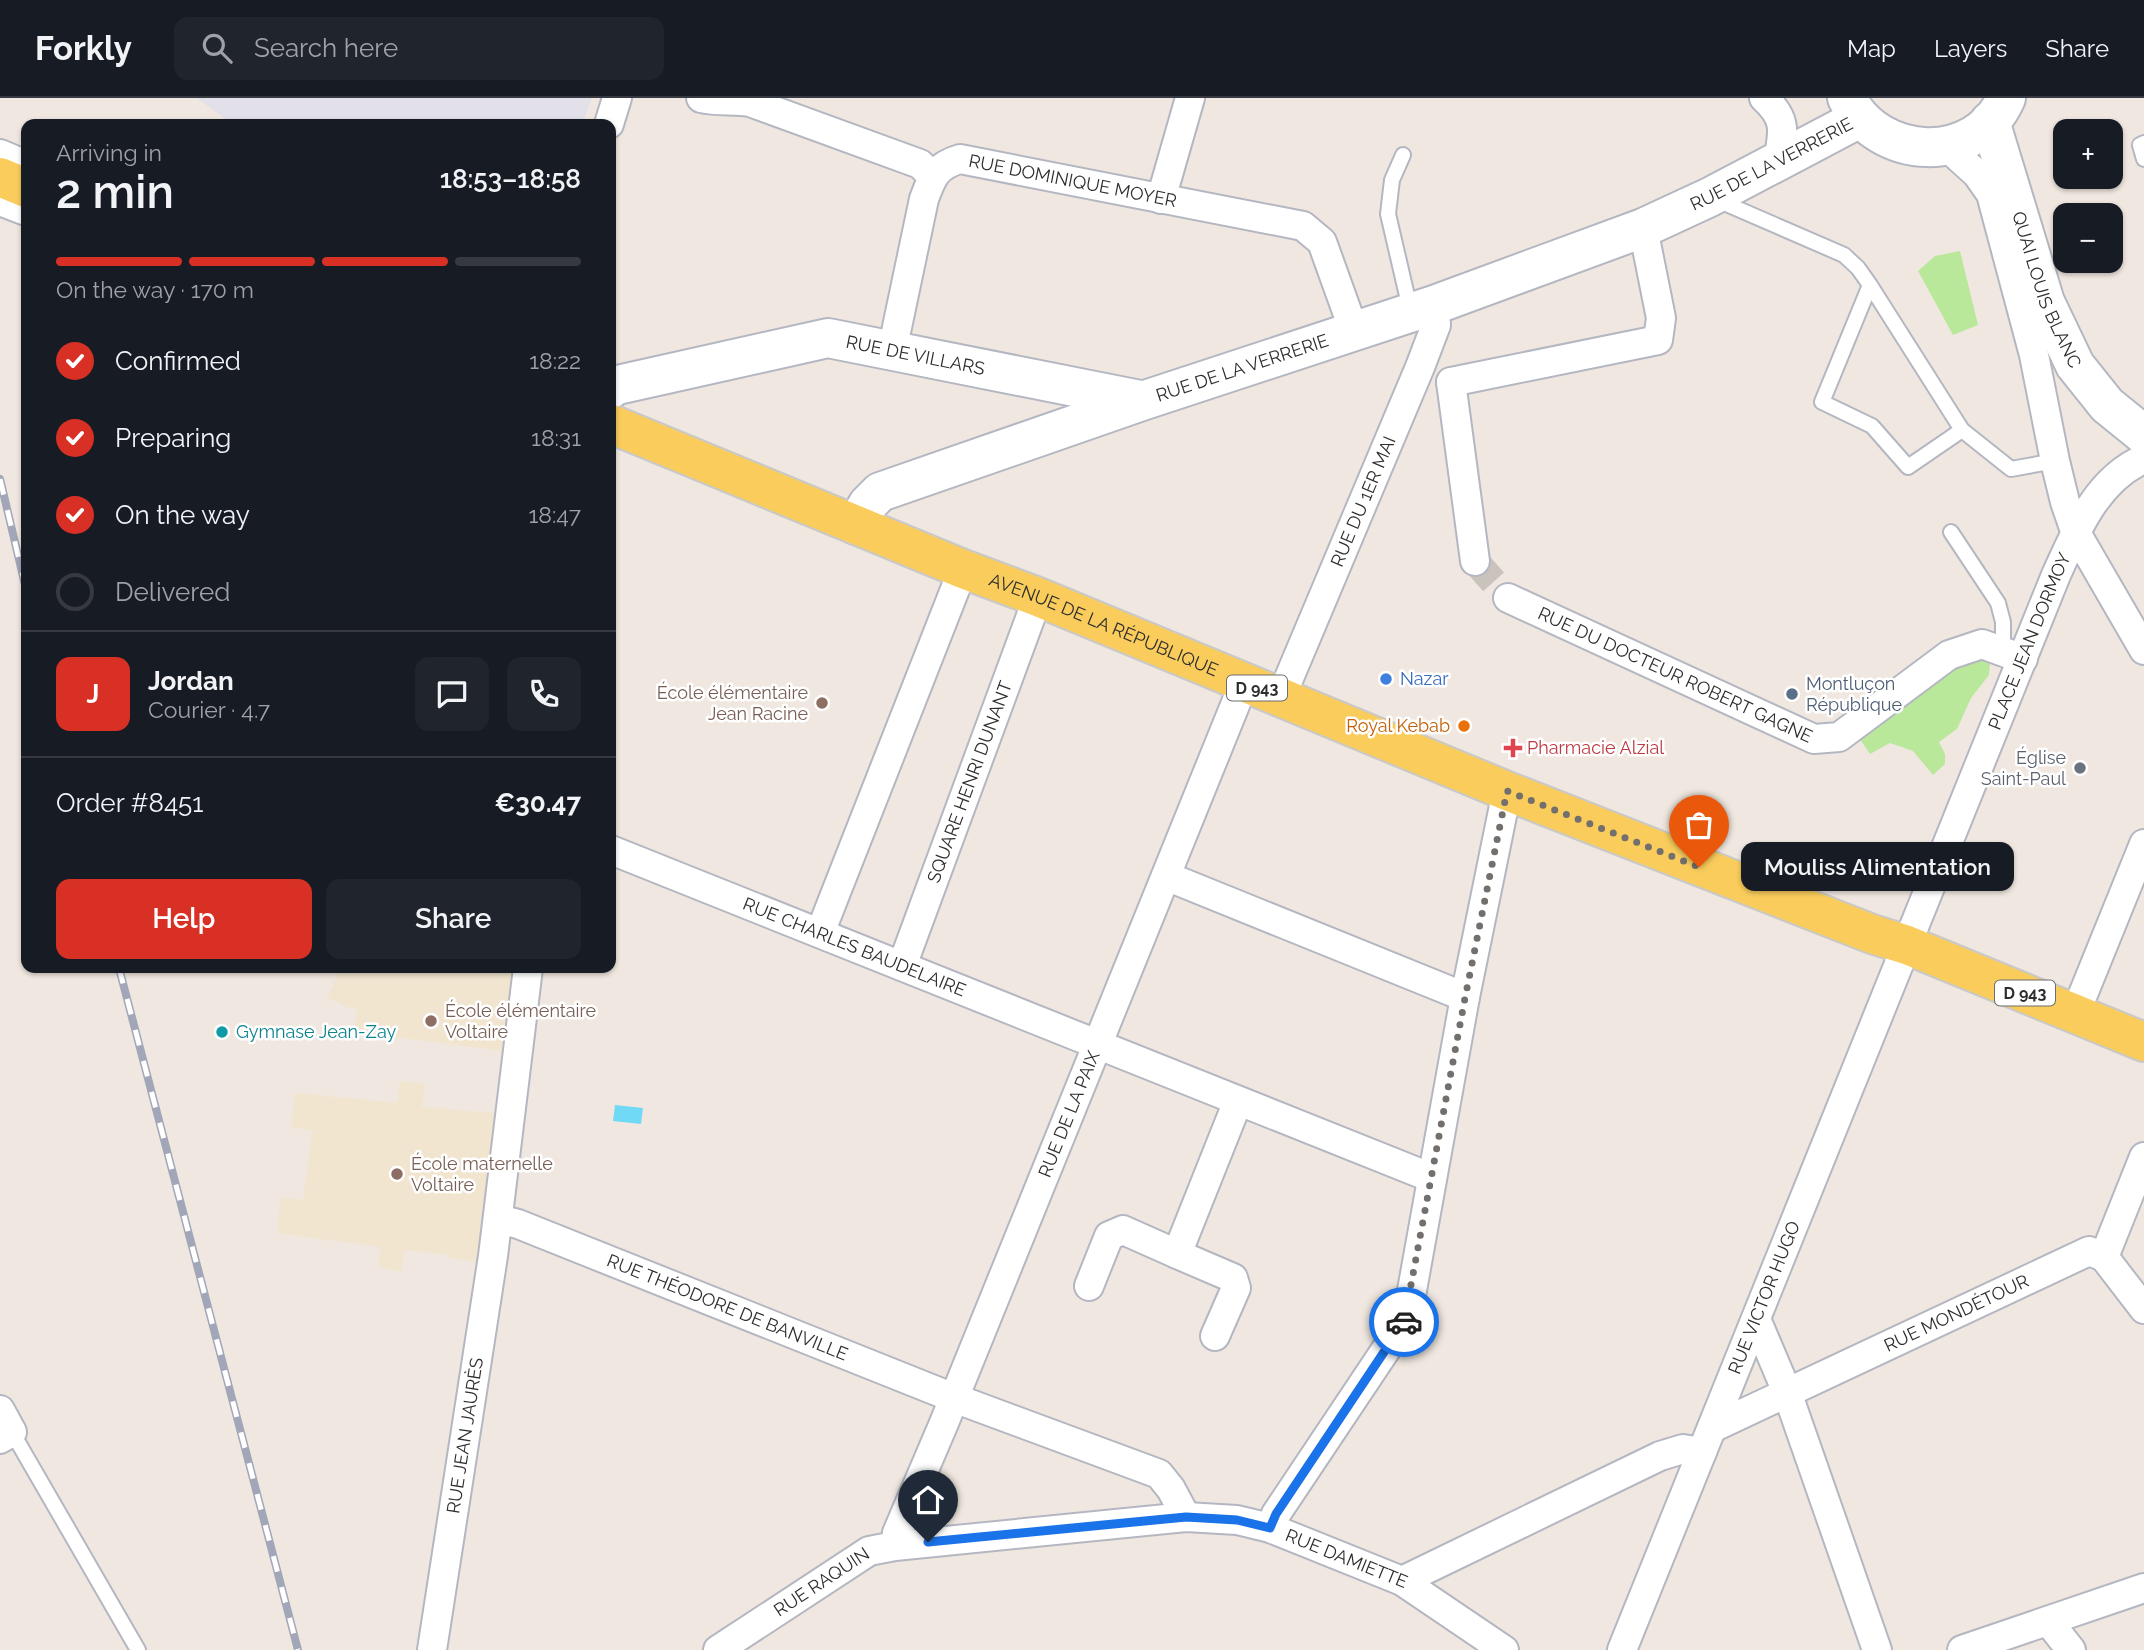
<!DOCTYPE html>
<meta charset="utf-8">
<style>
body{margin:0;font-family:Raleway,sans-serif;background:#20242c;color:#f1f3f6;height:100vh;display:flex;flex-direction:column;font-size:26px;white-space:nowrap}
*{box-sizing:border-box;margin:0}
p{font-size:23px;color:#9ea1a6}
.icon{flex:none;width:38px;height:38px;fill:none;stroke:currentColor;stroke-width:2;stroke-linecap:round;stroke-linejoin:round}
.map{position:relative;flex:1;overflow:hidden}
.panel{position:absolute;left:21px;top:21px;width:595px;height:854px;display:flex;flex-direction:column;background:#171b24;border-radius:14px;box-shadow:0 2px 5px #0004}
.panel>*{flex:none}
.controls{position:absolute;left:2053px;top:21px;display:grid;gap:14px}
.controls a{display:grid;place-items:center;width:70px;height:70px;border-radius:14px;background:#171b24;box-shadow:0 2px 5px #0004;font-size:35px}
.pin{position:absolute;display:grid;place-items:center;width:60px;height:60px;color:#fff;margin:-72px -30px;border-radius:50% 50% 50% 0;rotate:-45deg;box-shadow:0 0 7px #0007}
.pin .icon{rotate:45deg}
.courier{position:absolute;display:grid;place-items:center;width:70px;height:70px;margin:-35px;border:5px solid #1a73e8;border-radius:50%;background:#fff;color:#222;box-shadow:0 2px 9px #0007}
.bubble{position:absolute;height:49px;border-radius:14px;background:#171b24;box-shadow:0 2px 5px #0004;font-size:23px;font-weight:600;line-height:49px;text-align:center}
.headline em{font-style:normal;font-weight:600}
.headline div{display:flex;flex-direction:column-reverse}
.headline{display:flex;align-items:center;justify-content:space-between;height:119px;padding:0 35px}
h1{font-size:46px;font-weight:600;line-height:52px}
.bar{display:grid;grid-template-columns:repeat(4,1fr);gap:10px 7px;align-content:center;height:84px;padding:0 35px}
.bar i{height:9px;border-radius:5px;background:#363941}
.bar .on{background:#d93025}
.bar p{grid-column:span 4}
.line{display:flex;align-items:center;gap:18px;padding:0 35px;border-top:2px solid #363941}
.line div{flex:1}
.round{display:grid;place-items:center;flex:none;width:74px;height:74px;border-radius:14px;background:#20242c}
ol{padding:0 35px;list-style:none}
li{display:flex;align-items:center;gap:21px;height:77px}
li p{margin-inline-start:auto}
li .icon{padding:7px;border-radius:50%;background:#d93025;color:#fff;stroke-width:4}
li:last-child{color:#9ea1a6}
li i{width:38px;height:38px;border:4px solid #363941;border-radius:50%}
.cta{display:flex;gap:14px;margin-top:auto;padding:14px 35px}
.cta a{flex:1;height:80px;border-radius:14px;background:#d93025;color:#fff;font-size:28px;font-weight:600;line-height:80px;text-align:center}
.cta a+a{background:#20242c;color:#f1f3f6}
header{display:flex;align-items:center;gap:42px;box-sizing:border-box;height:98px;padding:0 35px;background:#171b24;border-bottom:2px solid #363941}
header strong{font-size:33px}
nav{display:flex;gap:38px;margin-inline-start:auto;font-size:24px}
.search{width:490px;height:63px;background:#20242c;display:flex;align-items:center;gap:18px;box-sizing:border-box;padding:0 24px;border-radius:14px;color:#9ea1a6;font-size:26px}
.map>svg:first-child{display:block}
.industrial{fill:#e2e0e8}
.education{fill:#f1e5cf}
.green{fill:#b9e89a}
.water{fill:#6fd9f6}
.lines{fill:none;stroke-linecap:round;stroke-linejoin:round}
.minor-tunnel{stroke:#c9c3bc;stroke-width:28;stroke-dasharray:28 14;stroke-linecap:butt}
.service-casing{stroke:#b4b7c2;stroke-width:18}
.minor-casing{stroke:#b4b7c2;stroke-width:32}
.secondary-casing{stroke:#b4b7c2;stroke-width:42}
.primary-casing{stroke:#c9c9c9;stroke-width:42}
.service{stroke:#fff;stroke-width:14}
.minor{stroke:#fff;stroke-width:28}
.secondary{stroke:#fff;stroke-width:38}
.primary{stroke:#f9cc5c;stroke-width:38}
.rail-casing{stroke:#a2a6b9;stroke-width:8}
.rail{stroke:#fff;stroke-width:5;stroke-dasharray:16;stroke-linecap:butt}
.done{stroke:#726f6c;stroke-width:7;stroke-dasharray:0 12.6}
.route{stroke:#1a73e8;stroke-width:9}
.shop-dot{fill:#3f7fe0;stroke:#fff;stroke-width:2.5}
.service-dot{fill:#5c6f8a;stroke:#fff;stroke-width:2.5}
.education-dot{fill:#8d6e63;stroke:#fff;stroke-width:2.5}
.food-dot{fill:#e8710a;stroke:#fff;stroke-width:2.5}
.health-dot{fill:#e0444e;stroke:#fff;stroke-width:2.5}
.worship-dot{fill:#6b7280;stroke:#fff;stroke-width:2.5}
.culture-dot{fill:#0f9aa8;stroke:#fff;stroke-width:2.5}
.labels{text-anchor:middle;stroke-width:5;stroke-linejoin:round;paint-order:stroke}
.shield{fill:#fff;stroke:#6d6d6d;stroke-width:2}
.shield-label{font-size:16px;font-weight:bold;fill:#2e2e2e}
.street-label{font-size:18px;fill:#2e2e2e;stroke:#fff}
.shop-label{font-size:18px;fill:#366cbe;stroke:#fff;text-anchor:start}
.service-label{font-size:18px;fill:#4e5e75;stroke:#fff;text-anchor:start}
.education-label{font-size:18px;fill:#785e54;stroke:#fff;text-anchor:start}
.food-label{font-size:18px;fill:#c56008;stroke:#fff;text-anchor:end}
.health-label{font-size:18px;fill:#be3a42;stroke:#fff;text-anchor:start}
.worship-label{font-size:18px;fill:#5b616d;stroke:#fff;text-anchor:end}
.culture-label{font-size:18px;fill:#0d838f;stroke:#fff;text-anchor:start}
</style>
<header>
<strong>Forkly</strong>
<div class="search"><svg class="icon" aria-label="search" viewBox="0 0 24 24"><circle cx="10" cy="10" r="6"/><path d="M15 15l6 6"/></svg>Search here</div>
<nav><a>Map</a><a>Layers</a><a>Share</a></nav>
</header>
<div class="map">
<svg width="2144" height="1552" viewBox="0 0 2144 1552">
<rect width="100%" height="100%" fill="#f0e8e0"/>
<path class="industrial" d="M197,0H592L582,26H232Z"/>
<path class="education" d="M341,870H513L502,953L354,934L357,911L349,910L327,900Z
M400,983L425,986L422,1009L495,1015L477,1164L449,1160V1157L405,1152L401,1174L378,1168L380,1149L277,1135L281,1099L303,1102L312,1033L291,1029L295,995L397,1005Z"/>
<path class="green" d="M1960,153L1978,227L1953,237L1918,173L1935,158Z
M1979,556L1990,565L1989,577L1971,600L1957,631L1939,644L1945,656V666L1933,677L1913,653L1890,645L1870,656L1859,640L1969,557Z"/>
<path class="water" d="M615,1007L643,1010L641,1026L613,1023Z"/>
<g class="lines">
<path class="minor-tunnel" d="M1475,463L1508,500"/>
<g class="service-casing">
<path id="service" d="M2144,45L2140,47L2144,61
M1403,57L1392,82L1388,116L1411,215
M1715,101L1844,157L1858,170L1870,187
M1962,332L1908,369L1872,328L1822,304L1870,187L1962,332L2011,371L2055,363
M1951,434L1998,505L2003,524V554
M12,1334L138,1552"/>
</g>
<g class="minor-casing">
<g id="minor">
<path d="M701,0C718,4 734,1 750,4L920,66L932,78"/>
<path d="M1764,0C1788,22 1783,34 1778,63"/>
<path d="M609,26L617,0"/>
<path d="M1946,48L1977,76L1991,96L2034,257L2055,363L2065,404L2075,433L2144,552"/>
<path d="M0,56L26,67"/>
<path d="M1161,101L1190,0"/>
<path d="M0,103L26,113"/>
<path id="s1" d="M892,253L924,101C932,79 936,68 960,61L1303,128L1322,144L1354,233"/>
<path d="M1451,284L1658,242L1661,220L1643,130"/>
<path d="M1451,284L1475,463"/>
<path id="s2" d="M1508,500L1814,641L1839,639L1949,557L1982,546L2023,561"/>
<path id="s3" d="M1281,599L1420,269L1436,227L1434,207"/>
<path id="s4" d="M611,752L1432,1080"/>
<path d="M1166,778L1465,899"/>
<path d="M820,835L963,471"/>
<path id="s5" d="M902,868L1038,499"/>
<path d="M2075,916L2144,746"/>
<path id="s6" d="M499,1121L518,1126L954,1300L1159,1376L1171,1391L1186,1419"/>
<path d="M2104,1159L2144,1059"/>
<path d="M2104,1159L2144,1211"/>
<path d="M1089,1188L1109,1138L1123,1132L1177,1156"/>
<path d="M1756,1221L1787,1294L1877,1552"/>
<path d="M1215,1238L1236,1190L1233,1180L1177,1156L1238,1003"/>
<path d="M0,1312L12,1334L0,1341"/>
<path id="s7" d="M1712,1330L2089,1153L2104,1159"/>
<path d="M1270,1430L1276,1416L1407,1220L1465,899L1507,693"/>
<path id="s8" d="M895,1448L897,1435L944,1325L1244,585"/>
<path d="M1402,1483L1660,1358L1683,1351L1702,1354"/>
<path d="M2048,1523L2071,1552"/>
<path id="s9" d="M432,1552L493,1158L528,870"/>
<path id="s10" d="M718,1552L869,1453L895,1448L1186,1419L1237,1422L1270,1430L1402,1483L1504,1552"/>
<path id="s11" d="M1622,1552L2056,477C2076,433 2097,381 2144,361"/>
<path d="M1962,1552L2144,1490"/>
</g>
</g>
<g class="secondary-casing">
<g id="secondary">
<path d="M1847,0C1879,63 1976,68 2006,0"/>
<path id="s12" d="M1990,23L2045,204L2075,267L2107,307L2144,337"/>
<path id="s13" d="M611,291L613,288L828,240L1140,302"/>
<path id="s14" d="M856,427L868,406L880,394L1142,303L1434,207L1643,130L1710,99L1860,20"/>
</g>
</g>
<g class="primary-casing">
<g id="primary">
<path d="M0,79L26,90"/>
<path id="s15" d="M611,326L963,471L1038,499L1507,693L1872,836L1907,847L2144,944"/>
</g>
</g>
<use href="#service" class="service"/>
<use href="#minor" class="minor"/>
<use href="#secondary" class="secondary"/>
<use href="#primary" class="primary"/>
<g class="rail-casing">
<path id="rail" d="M0,381L26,491
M119,870L298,1552"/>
</g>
<use href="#rail" class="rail"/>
</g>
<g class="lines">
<path class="done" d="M1404,1224L1465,900L1507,693L1699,769"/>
<path class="route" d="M928,1444L1186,1419L1237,1422L1270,1430L1276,1416L1404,1224"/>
</g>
<circle class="shop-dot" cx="1386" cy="581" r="7"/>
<circle class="service-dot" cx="1792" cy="596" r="7"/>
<g class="education-dot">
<circle cx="822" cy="605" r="7"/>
<circle cx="431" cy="923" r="7"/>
<circle cx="397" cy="1076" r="7"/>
</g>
<circle class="food-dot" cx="1464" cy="628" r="7"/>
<path class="health-dot" d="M1509.5 639.5h7v7h7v7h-7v7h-7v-7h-7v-7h7z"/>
<circle class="worship-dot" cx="2080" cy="670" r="7"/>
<circle class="culture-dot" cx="222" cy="934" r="7"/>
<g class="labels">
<g class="shield">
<rect x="1227" y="577.5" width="60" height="25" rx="5"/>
<rect x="1995" y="882.5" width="60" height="25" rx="5"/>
</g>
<g class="shield-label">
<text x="1257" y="596">D 943</text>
<text x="2025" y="901">D 943</text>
</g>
<g class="street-label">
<text dy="6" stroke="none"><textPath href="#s14" startOffset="992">RUE DE LA VERRERIE</textPath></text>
<text dy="6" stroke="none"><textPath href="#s1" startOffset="327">RUE DOMINIQUE MOYER</textPath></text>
<text dy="6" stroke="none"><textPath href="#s12" startOffset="178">QUAI LOUIS BLANC</textPath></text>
<text dy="6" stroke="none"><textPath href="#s13" startOffset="313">RUE DE VILLARS</textPath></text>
<text dy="6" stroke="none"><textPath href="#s14" startOffset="424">RUE DE LA VERRERIE</textPath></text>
<text dy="6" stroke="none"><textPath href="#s3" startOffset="212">RUE DU 1ER MAI</textPath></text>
<text dy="6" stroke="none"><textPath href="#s15" startOffset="532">AVENUE DE LA RÉPUBLIQUE</textPath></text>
<text dy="6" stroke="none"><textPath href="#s11" startOffset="1088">PLACE JEAN DORMOY</textPath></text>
<text dy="6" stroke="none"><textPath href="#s2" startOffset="184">RUE DU DOCTEUR ROBERT GAGNE</textPath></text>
<text dy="6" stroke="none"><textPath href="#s5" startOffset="196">SQUARE HENRI DUNANT</textPath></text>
<text dy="6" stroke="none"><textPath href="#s4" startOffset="262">RUE CHARLES BAUDELAIRE</textPath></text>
<text dy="6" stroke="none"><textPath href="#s8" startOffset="466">RUE DE LA PAIX</textPath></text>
<text dy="6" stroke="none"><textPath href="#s11" startOffset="380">RUE VICTOR HUGO</textPath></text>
<text dy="6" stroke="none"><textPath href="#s6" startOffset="245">RUE THÉODORE DE BANVILLE</textPath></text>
<text dy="6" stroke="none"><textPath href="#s7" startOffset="270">RUE MONDÉTOUR</textPath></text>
<text dy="6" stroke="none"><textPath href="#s9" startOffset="217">RUE JEAN JAURÈS</textPath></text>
<text dy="6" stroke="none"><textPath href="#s10" startOffset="667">RUE DAMIETTE</textPath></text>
<text dy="6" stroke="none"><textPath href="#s10" startOffset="124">RUE RAQUIN</textPath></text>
</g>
<g class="shop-label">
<text x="1400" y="587">Nazar</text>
</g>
<g class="service-label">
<text x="1806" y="592">Montluçon<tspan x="1806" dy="21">République</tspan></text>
</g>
<g class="education-label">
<text x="808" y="601" text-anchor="end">École élémentaire<tspan x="808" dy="21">Jean Racine</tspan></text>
<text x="445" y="919">École élémentaire<tspan x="445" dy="21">Voltaire</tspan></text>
<text x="411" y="1072">École maternelle<tspan x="411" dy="21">Voltaire</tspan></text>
</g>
<g class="food-label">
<text x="1450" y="634">Royal Kebab</text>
</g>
<g class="health-label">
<text x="1527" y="656">Pharmacie Alzial</text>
</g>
<g class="worship-label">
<text x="2066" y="666">Église<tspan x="2066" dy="21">Saint-Paul</tspan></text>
</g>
<g class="culture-label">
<text x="236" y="940">Gymnase Jean-Zay</text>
</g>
</g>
</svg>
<div class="controls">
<a>+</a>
<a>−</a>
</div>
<div class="pin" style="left:1699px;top:769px;background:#ea580c"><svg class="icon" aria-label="bag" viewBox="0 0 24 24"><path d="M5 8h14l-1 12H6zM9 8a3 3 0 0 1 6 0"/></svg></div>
<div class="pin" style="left:928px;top:1444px;background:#1f2937"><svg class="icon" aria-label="home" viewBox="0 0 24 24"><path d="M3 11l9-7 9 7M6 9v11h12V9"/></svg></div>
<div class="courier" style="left:1404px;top:1224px"><svg class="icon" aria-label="car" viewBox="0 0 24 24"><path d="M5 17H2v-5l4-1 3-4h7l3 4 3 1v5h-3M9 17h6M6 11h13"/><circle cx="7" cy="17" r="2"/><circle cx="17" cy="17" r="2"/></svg></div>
<div class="bubble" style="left:1741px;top:744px;width:273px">Mouliss Alimentation</div>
<section class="panel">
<div class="headline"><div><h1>2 min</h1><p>Arriving in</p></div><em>18:53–18:58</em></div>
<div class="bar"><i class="on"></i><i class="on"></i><i class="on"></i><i></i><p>On the way · 170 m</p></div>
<ol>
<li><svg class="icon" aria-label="check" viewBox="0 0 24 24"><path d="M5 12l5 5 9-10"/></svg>Confirmed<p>18:22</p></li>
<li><svg class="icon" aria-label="check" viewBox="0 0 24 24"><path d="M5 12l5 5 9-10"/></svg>Preparing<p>18:31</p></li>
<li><svg class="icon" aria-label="check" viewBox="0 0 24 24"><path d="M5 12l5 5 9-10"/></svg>On the way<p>18:47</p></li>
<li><i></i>Delivered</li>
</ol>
<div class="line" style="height:126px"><b class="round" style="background:#d93025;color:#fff">J</b><div><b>Jordan</b><p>Courier · 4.7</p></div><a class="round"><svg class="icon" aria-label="chat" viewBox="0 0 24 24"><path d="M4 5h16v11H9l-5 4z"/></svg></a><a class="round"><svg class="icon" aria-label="phone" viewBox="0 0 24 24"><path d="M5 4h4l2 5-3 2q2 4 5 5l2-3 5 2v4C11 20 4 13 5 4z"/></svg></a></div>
<div class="line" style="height:91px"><div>Order #8451</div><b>€30.47</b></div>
<div class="cta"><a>Help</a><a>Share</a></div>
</section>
</div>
